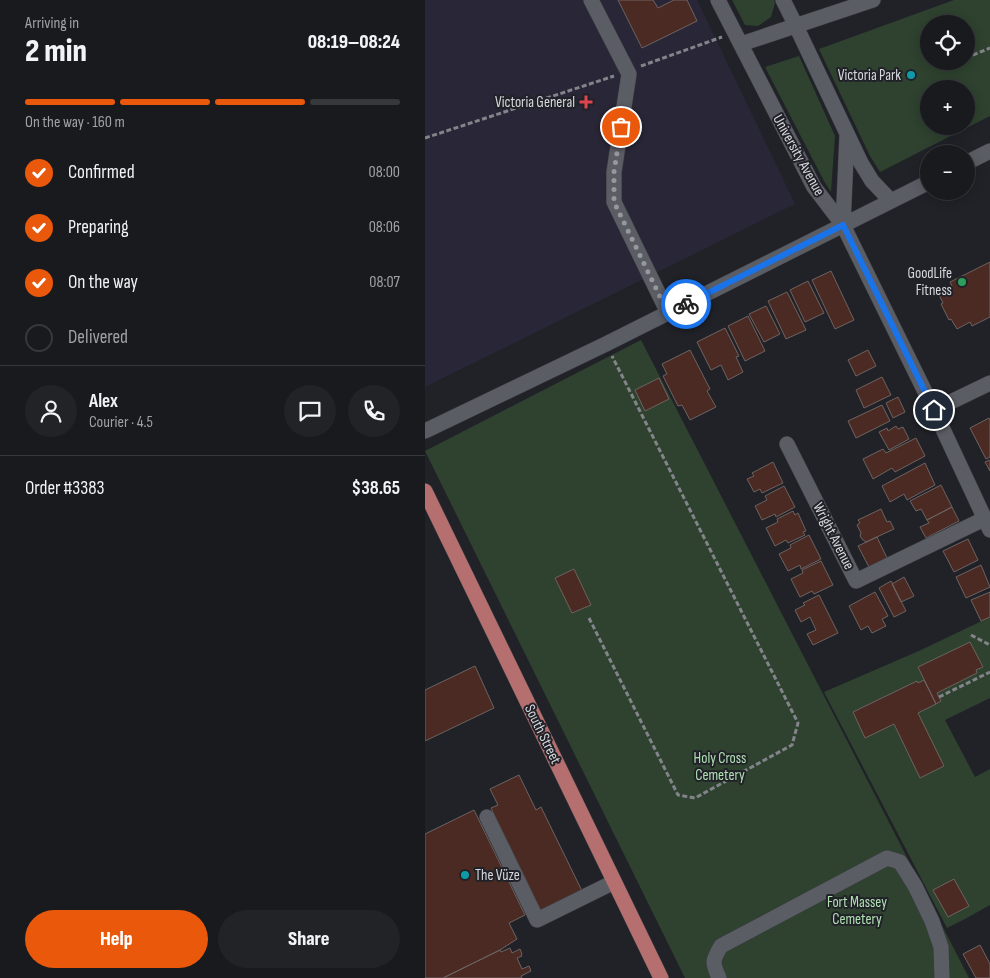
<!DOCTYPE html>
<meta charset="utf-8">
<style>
body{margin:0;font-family:"Sofia Sans Condensed",sans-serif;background:#212327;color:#f1f3f6;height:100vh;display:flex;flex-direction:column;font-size:19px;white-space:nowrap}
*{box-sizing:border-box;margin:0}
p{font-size:16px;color:#9fa1a4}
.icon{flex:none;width:28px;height:28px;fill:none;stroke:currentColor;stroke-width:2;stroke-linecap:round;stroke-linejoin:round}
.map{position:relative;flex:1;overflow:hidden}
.panel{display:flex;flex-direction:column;background:#181a1e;width:425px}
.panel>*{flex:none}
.buttons{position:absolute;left:495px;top:15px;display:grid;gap:10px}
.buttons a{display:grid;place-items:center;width:55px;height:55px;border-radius:50%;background:#181a1e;box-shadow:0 2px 12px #0003,0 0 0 1px #36383c;font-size:25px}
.pin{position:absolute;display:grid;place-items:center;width:42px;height:42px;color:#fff;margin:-21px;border:2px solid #fff;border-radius:50%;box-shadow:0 1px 5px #0007}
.courier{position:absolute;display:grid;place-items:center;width:50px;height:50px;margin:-25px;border:4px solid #1a73e8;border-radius:50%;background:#fff;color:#222;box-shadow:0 1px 6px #0007}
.summary em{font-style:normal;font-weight:800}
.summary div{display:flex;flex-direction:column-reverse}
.summary{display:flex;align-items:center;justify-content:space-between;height:85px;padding:0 25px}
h1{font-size:32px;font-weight:800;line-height:38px}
.bar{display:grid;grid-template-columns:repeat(4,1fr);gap:8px 5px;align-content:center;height:60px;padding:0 25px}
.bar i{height:6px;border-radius:4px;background:#36383c}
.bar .current{background:#ea580c}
.bar p{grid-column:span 4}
.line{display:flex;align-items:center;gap:12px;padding:0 25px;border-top:1px solid #36383c}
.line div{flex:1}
.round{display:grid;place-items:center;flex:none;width:52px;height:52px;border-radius:26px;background:#212327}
ol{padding:0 25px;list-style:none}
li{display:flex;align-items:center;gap:15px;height:55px}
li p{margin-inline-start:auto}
li .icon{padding:5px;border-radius:50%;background:#ea580c;color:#fff;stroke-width:4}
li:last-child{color:#9fa1a4}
li i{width:28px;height:28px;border:2px solid #36383c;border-radius:50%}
.cta{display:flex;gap:10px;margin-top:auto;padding:10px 25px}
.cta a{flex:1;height:58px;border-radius:30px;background:#ea580c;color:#fff;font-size:20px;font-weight:800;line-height:58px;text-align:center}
.cta a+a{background:#212327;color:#f1f3f6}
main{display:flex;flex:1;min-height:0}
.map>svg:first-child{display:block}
.medical{fill:#292737}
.green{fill:#2e422f;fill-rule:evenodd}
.building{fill:#4b2a23;stroke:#6d6361}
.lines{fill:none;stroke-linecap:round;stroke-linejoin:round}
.minor-casing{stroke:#3b3c42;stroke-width:16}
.major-casing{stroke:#3b3c42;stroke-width:16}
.path{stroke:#83848a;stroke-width:3;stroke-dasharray:5 2.5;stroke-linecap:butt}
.minor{stroke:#5b5d65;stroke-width:15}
.major{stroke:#b66f6f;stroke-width:15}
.done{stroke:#97989e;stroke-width:5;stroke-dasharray:0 9}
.route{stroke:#1a73e8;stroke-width:6}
.culture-dot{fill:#0f9aa8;stroke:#202228;stroke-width:2}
.health-dot{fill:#e0444e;stroke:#202228;stroke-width:2}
.leisure-dot{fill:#2e9e5b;stroke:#202228;stroke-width:2}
.labels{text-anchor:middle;stroke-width:4;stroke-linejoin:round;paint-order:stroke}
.poi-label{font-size:15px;fill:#d7d8dd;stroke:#202228;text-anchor:end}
.street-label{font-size:15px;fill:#d7d8dd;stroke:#202228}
.park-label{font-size:15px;fill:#b0e0b2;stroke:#202228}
</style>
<main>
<section class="panel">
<div class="summary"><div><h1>2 min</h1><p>Arriving in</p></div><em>08:19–08:24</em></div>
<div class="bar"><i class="current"></i><i class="current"></i><i class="current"></i><i></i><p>On the way · 160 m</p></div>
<ol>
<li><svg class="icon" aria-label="check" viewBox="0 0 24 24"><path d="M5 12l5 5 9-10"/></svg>Confirmed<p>08:00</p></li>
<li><svg class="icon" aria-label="check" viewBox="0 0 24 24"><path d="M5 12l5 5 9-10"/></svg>Preparing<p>08:06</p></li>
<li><svg class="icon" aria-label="check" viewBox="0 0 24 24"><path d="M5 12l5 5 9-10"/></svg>On the way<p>08:07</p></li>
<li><i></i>Delivered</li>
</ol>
<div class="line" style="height:90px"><a class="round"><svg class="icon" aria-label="person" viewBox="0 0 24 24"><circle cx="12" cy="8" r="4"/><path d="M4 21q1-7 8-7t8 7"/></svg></a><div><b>Alex</b><p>Courier · 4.5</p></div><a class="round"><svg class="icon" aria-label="chat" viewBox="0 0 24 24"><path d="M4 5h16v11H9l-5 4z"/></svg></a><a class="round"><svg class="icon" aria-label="phone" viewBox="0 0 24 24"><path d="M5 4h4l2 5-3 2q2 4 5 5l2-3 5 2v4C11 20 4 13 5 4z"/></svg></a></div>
<div class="line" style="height:65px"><div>Order #3383</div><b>$38.65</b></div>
<div class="cta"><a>Help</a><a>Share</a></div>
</section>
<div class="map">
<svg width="565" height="978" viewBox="0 0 565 978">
<rect width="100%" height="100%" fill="#202228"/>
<path class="medical" d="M0,0H272L370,204L0,387Z"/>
<path class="green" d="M307,0H349L350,3L346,17L333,26L320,25Z
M529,0H565V116L455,172L445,156L394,49ZM504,24H541V61H504ZM504,89H541V126H504Z
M374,56L410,136L406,192L399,181L340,67Z
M216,340L544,978H260L0,451Z
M565,617V698L520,720L550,777L565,769V905L540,919L522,928L399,692L496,650Z"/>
<path class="building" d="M193,0H228L233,8L249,0H262L272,21L217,48Z
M565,262V317L547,326L545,322L532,329L526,319L524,320L516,304L518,303L513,293L527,286L525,282Z
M406,271L429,320L410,329L387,280Z
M383,281L399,313L380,322L365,290Z
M362,292L381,330L361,339L343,301Z
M341,306L355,334L339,342L324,314Z
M323,316L340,351L320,361L303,326Z
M300,328L314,356L311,357L318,372L303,380L296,365L286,370L272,342Z
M265,350L285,389L282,391L291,407L265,420L257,405L253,406L238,376L242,374L237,364Z
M443,350L451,366L431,376L423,360Z
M457,377L466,395L439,408L431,390Z
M234,378L244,399L220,411L210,390Z
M473,397L480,412L468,418L461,403Z
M457,405L465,421L431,438L423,421Z
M564,418L565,420V457L561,459L545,428Z
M471,426L473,429L478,427L484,439L464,450L454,432L462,428L463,431Z
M491,438L500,456L470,472L467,468L448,479L438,459L458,449L461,453Z
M565,460V471L560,462Z
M348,462L358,483L337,493L335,489L329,492L322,479L329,476L327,473Z
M500,463L510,485L482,500L479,494L465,502L457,486Z
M516,485L527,507L502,520L496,509L491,511L485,501Z
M359,486L370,507L351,517L350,514L337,520L330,506L342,500L340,496Z
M527,507L534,521L501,538L495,527L504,523L502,520Z
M456,509L462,522L465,521L469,529L441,542L437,539L435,536L436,533L432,525L435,523L433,520Z
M368,511L370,515L373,513L381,531L378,532L380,535L363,543L361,540L350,546L341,528L353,522L352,519Z
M384,535L396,559L376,569L375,565L363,571L354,554L366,548L365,545Z
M452,537L462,558L444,567L433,546Z
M543,539L553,560L529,572L518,551Z
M396,561L408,585L389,594L387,591L375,597L366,579L378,573L377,570Z
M556,565L565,587L541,598L531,577Z
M149,569L166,605L147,613L130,578Z
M479,577L489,596L476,602L467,584Z
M466,581L481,611L469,617L454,588Z
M450,592L463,616L457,619L461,626L447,633L443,626L436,630L424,606Z
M565,592V617L556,621L546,600Z
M394,595L413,633L388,645L382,634L391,630L385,617L376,622L370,610L380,605L378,603Z
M545,642L558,667L551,670L552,673L512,693L516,701L511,704L493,667Z
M50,666L69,708L0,741V690Z
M499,680L511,704L493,713L519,766L495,778L469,724L440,738L428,712L492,681L493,683Z
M94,775L111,810L116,807L158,893L117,913L66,808L73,805L65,789Z
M49,810L100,915L84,923L92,939L75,950L18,978H0V834Z
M529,879L544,906L523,917L508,890Z
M555,945L565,964V978H551L538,954Z
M85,948L87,953L95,949L97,954L96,955L97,956L92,958L97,969L104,966L106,971L96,976L97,978H18L75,950L76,952Z"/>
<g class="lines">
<g class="minor-casing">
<path id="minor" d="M166,0L204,74L189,172V202L243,313
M293,0L389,187L418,225L509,410L565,530
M358,0L371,26L436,163L447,181L466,201
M316,44L448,0
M541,163L565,151
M418,225L422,135
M509,410L565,383
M0,431L181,344L504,182
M362,444L431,581L559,519
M62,817L112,920L189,882
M294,978C287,962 287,961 296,946L462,858L475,862L490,886L507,921L516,947L517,978"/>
</g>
<g class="major-casing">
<path id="major" d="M0,491L236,978"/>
</g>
<path class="path" d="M541,58L565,48
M531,62L534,61
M216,66L297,37
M0,138L189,76
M164,618L253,795L270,798L367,745L373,723L187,356
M546,635L565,645
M514,697L565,672"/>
<use href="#minor" class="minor"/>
<use href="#major" class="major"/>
</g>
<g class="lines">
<path class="done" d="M196,127L189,172V202L243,313L261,304"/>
<path class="route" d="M261,304L418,225L509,410"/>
</g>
<g class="culture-dot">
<circle cx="486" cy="75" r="5"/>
<circle cx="40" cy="875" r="5"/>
</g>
<path class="health-dot" d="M158.5 94.5h5v5h5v5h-5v5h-5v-5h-5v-5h5z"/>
<circle class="leisure-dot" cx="537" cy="282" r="5"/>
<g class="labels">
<g class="poi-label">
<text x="476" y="80">Victoria Park</text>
<text x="150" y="107">Victoria General</text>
<text x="527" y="278">GoodLife<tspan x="527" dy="17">Fitness</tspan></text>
<text x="50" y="880" text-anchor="start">The Vüze</text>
</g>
<g class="street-label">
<text transform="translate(374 155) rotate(61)" y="5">University Avenue</text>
<text transform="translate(409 536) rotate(63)" y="5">Wright Avenue</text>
<text transform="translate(118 734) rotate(64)" y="5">South Street</text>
</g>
<g class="park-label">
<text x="295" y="763">Holy Cross<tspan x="295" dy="17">Cemetery</tspan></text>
<text x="432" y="907">Fort Massey<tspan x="432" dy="17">Cemetery</tspan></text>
</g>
</g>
</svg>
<div class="buttons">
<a><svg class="icon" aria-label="locate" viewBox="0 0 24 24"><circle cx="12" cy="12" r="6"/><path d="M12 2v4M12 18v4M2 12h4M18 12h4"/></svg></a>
<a>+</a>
<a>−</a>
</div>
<div class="pin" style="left:196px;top:127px;background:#ea580c"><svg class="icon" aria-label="bag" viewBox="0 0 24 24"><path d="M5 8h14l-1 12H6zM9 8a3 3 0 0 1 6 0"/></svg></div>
<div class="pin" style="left:509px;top:410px;background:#1f2937"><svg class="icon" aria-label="home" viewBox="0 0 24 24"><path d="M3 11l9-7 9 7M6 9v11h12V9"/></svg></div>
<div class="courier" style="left:261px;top:304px"><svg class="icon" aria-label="bike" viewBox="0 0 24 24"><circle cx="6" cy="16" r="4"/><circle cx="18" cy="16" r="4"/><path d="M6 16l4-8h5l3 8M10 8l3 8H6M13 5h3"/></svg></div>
</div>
</main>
